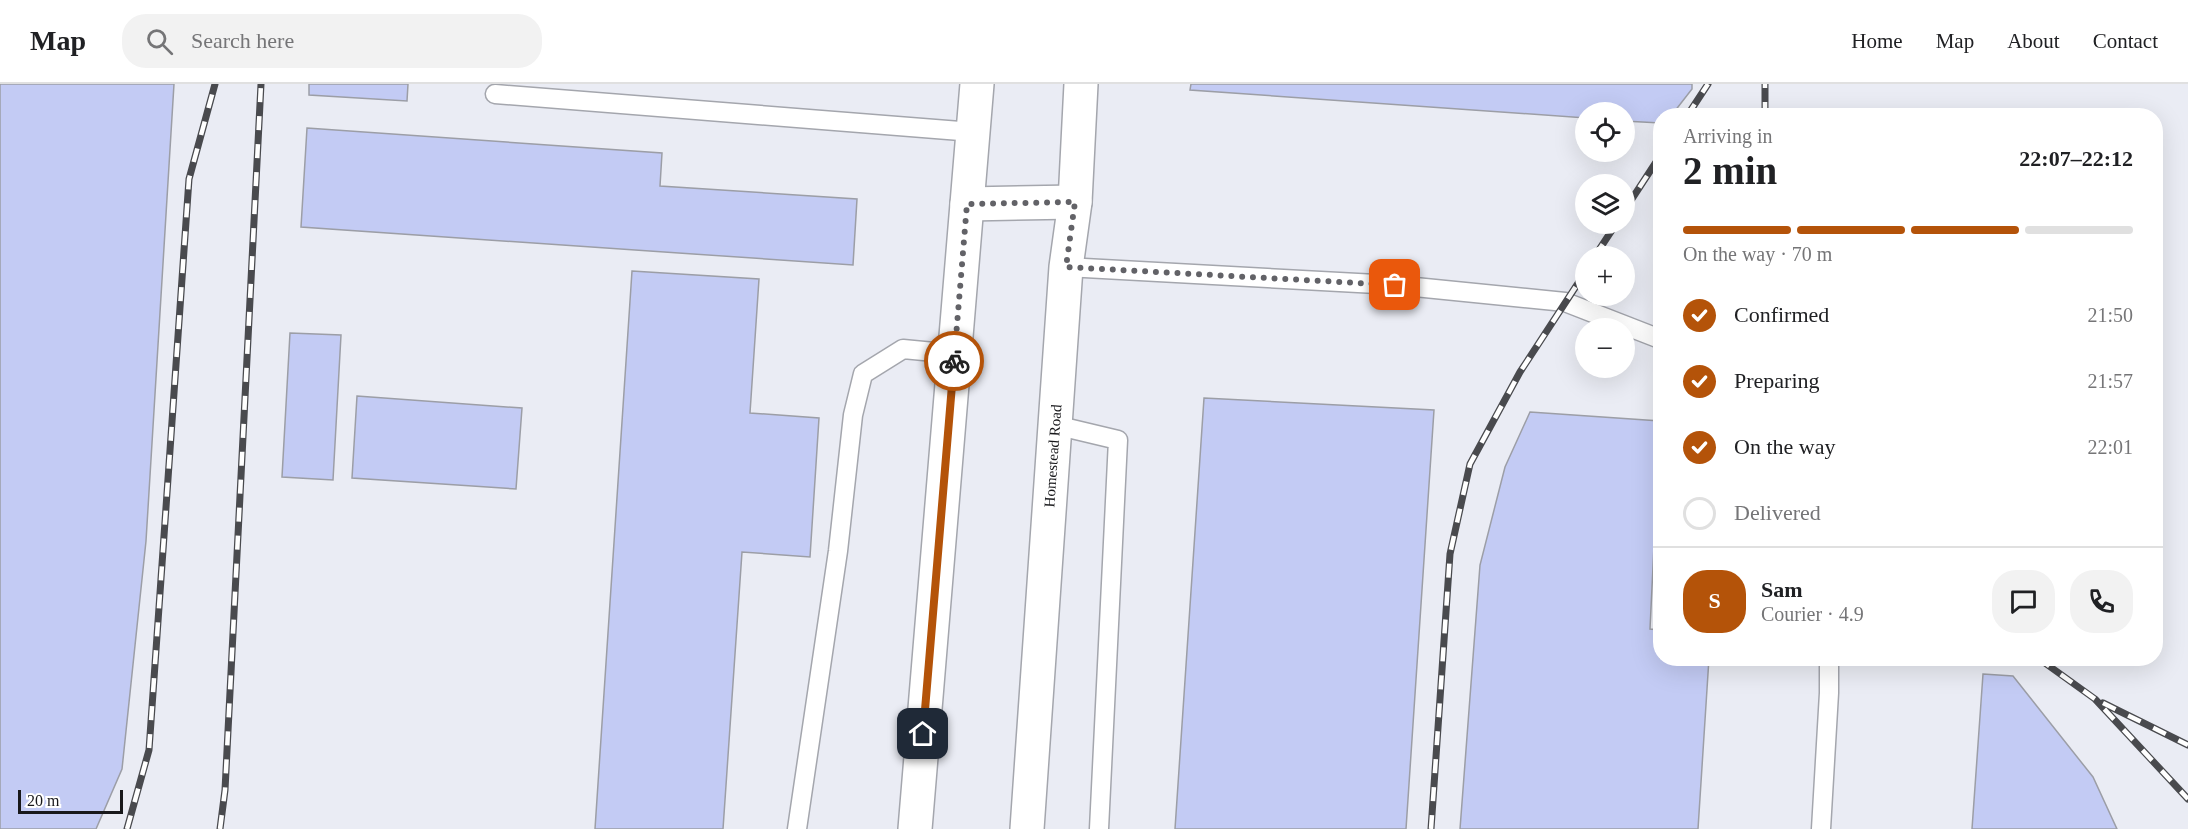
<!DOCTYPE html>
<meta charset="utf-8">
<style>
body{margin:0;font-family:Georgia,serif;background:#f2f2f2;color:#202124;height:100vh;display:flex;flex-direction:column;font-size:22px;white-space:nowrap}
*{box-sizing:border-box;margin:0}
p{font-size:20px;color:#757577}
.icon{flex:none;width:33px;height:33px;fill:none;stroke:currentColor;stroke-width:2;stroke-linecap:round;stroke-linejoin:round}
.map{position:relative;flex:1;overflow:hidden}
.side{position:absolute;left:1653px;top:24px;width:510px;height:558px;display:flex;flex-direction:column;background:#fff;border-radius:24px;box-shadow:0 6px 24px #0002}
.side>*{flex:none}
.fabs{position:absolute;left:1575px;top:18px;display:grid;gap:12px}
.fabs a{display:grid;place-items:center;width:60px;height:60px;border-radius:50%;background:#fff;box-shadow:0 6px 24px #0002;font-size:30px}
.scale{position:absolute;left:18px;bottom:15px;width:105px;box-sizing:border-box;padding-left:6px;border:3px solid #18181b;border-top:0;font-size:16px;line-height:21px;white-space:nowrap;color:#18181b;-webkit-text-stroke:4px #fff;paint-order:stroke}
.pin{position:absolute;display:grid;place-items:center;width:51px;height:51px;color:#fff;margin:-26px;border-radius:12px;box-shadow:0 3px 9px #0006}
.courier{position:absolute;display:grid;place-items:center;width:60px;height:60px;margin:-30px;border:4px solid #b45309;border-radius:50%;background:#fff;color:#222;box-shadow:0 2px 8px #0007}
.summary em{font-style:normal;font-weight:700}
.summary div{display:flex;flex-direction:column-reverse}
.summary{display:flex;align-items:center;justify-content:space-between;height:102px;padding:0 30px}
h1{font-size:39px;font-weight:700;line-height:45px}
.bar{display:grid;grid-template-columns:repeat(4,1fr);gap:9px 6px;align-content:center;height:72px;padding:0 30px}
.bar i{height:8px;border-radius:4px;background:#e0e0e0}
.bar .active{background:#b45309}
.bar p{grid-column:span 4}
.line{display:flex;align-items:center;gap:15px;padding:0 30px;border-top:2px solid #e0e0e0}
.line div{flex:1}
.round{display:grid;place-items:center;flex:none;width:63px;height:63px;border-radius:24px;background:#f2f2f2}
ol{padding:0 30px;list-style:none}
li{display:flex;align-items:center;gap:18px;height:66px}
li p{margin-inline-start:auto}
li .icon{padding:6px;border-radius:50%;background:#b45309;color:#fff;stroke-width:4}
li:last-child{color:#757577}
li i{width:33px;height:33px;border:3px solid #e0e0e0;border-radius:50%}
header{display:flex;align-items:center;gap:36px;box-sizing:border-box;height:84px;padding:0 30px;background:#fff;border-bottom:2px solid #e0e0e0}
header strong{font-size:28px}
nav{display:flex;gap:33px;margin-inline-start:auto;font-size:21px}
.search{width:420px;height:54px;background:#f2f2f2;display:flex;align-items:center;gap:15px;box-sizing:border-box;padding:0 21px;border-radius:24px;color:#757577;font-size:22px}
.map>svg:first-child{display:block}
.building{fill:#c3cbf4;stroke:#9c9ea6;stroke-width:1.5}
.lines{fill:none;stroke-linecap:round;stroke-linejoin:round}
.service-casing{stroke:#a4a6ad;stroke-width:21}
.secondary-casing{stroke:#a4a6ad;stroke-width:36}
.service{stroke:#fff;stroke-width:18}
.secondary{stroke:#fff;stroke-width:33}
.rail-casing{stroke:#494a4e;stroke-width:7}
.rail{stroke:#fff;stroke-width:4.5;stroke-dasharray:14;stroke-linecap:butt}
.done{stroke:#626267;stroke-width:6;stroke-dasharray:0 10.8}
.route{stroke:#b45309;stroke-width:8}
.labels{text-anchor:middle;stroke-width:4.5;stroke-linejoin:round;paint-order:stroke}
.street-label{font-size:15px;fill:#18181b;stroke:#fff}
</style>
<header>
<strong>Map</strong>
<div class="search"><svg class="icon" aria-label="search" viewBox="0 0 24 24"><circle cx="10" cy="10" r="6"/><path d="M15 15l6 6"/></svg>Search here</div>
<nav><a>Home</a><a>Map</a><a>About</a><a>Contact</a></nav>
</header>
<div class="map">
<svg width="2188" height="745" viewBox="0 0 2188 745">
<rect width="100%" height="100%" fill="#eaecf4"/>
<path class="building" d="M0,0H174L146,457L122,685L96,745H0Z
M309,0H408L407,17L309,11Z
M1191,0H1692V5L1671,32H1660V39L1624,37V28H1586V34L1190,6Z
M307,44L662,69L660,102L857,115L853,181L301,143Z
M632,187L759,195L750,329L819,334L810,473L742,468L723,745H595Z
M290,249L341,251L333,396L282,393Z
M357,312L522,324L516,405L352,394Z
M1204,314L1434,326L1406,745H1175Z
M1530,328L1660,337L1650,545L1660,546V574H1709L1698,745H1460L1480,481L1505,383Z
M1983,590L2013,592L2093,693L2117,745H1972Z"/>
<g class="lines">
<g class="service-casing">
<path id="service" d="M495,10L973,48
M1066,183L1395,201L1565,218L1660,255
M1055,341L1118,356L1099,745
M797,745L838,467L853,331L863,290L903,265L955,270
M1821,745L1829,609V574"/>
</g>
<g class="secondary-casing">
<g id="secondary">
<path d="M967,120L1075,118"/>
<path d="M915,745L977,0"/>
<path id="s1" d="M1027,745L1066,183L1075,118L1081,0"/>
</g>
</g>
<use href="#service" class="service"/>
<use href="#secondary" class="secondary"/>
<g class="rail-casing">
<path id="rail" d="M1687,32L1708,0
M1765,32V0
M1624,127L1660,72
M1595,172L1616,140
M2038,574L2095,615L2188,715
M2103,619L2188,661
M127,745L149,666L189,95L215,0
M220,745L225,706L261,0
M1431,745L1450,470L1470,380L1520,288L1586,187"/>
</g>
<use href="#rail" class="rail"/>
</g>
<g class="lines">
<path class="done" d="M954,277L967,120L1075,118L1066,183L1395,201"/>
<path class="route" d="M923,650L954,277"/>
</g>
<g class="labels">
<g class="street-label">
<text dy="5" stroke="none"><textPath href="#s1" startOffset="374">Homestead Road</textPath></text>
</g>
</g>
</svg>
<div class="fabs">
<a><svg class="icon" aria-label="locate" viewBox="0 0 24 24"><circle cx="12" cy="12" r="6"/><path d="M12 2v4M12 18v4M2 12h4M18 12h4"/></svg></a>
<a><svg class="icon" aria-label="layers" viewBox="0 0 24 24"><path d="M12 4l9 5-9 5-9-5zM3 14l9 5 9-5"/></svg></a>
<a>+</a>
<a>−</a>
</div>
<div class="scale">20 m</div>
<div class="pin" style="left:1395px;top:201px;background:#ea580c"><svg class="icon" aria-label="bag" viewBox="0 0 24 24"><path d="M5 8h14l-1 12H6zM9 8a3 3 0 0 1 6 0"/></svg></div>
<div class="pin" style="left:923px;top:650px;background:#1f2937"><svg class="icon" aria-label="home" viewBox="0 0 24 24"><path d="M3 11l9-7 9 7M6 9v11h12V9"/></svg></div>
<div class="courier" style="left:954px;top:277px"><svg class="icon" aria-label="bike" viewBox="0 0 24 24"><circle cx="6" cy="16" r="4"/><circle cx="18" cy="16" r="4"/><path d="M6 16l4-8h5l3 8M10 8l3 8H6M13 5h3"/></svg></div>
<section class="side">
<div class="summary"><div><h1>2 min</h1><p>Arriving in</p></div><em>22:07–22:12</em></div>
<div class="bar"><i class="active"></i><i class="active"></i><i class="active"></i><i></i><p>On the way · 70 m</p></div>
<ol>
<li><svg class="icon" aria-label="check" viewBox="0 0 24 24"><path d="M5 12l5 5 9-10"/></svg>Confirmed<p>21:50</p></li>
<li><svg class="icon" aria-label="check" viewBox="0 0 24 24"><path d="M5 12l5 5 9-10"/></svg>Preparing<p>21:57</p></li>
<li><svg class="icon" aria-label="check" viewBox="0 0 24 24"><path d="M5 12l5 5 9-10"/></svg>On the way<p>22:01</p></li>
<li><i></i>Delivered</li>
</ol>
<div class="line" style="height:108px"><b class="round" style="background:#b45309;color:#fff">S</b><div><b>Sam</b><p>Courier · 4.9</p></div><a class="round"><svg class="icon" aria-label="chat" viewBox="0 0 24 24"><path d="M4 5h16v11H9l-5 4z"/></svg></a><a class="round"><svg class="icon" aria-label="phone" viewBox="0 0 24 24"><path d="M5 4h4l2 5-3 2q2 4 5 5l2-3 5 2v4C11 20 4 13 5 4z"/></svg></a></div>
</section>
</div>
